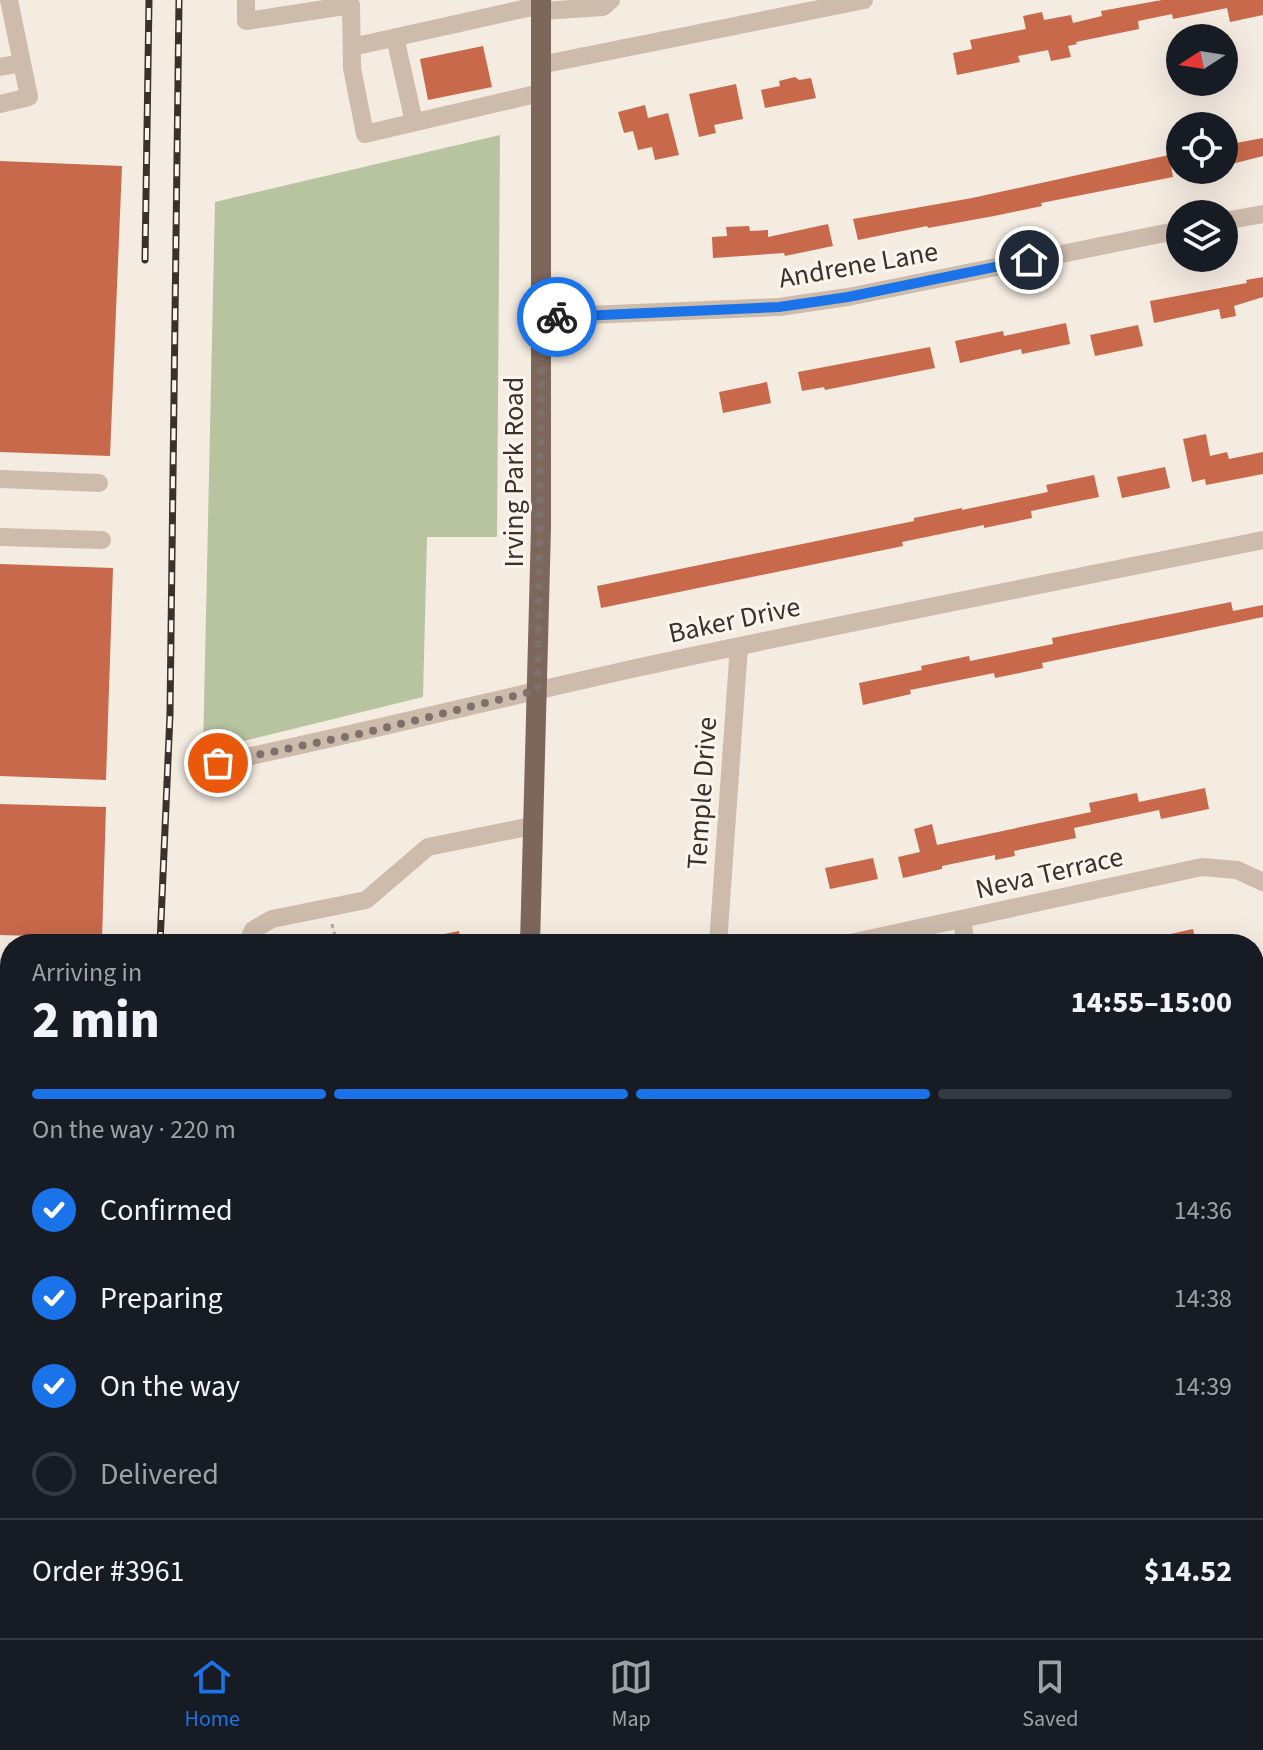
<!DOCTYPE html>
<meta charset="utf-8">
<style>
body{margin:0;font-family:"Source Sans 3",sans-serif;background:#242831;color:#f1f3f6;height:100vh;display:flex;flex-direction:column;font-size:30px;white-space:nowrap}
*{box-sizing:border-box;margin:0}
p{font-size:26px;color:#9ea1a6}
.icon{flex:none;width:44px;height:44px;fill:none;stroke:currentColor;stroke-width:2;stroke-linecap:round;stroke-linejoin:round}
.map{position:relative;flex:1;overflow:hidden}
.details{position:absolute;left:0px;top:934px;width:1264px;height:704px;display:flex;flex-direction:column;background:#171b24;border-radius:32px 32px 0 0;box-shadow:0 8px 32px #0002}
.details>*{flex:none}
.needle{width:52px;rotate:258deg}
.tools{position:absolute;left:1166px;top:24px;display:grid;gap:16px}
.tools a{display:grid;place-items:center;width:72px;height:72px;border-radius:50%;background:#171b24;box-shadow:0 8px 32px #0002;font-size:40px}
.pin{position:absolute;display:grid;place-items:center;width:68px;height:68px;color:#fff;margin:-34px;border:4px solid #fff;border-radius:50%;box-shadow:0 2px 8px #0007}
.courier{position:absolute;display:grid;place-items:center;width:80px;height:80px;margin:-40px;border:6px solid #1a73e8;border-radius:50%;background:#fff;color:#222;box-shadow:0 2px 10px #0007}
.overview em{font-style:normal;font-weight:800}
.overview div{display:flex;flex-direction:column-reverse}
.overview{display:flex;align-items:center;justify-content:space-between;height:136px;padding:0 32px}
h1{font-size:52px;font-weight:800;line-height:60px}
.bar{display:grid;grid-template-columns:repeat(4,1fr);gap:12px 8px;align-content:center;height:96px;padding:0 32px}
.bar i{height:10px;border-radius:6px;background:#363941}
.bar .on{background:#1a73e8}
.bar p{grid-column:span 4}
.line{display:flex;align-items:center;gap:20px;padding:0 32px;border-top:2px solid #363941}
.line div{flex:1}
ol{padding:0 32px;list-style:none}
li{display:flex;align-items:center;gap:24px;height:88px}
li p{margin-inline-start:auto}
li .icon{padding:8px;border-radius:50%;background:#1a73e8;color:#fff;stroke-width:4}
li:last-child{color:#9ea1a6}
li i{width:44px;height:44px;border:4px solid #363941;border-radius:50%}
.tab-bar{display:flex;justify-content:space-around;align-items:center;height:112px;border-top:2px solid #363941;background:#171b24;font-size:22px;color:#9ea1a6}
.tab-bar a{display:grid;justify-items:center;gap:4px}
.tab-bar .on{color:#1a73e8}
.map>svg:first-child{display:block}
.green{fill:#b8c4a0}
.building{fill:#c8694b}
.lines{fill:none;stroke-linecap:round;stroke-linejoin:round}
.path{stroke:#b9a596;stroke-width:3;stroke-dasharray:4 4;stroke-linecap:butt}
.minor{stroke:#cdbbac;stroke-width:18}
.major{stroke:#7d675c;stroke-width:20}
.rail-casing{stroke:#3b302b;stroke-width:7}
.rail{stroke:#fbf5ee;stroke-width:4;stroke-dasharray:12;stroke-linecap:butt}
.done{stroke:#7c716b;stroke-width:8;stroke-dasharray:0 14.4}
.route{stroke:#1a73e8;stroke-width:10}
.labels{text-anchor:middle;stroke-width:6;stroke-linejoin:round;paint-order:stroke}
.street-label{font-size:28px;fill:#3b302b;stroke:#fbf5ee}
</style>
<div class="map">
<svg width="1263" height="1638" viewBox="0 0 1263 1638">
<rect width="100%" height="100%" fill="#f4ebe1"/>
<path class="green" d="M500,135L497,537H427L423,697L203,751L215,202Z
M1263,1476V1638H508V1631L523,1628H1254V1478Z"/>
<path class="building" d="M1162,0H1263V15L1230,22L1227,8L1173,19L1172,14L1138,21L1139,29L1076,42L1077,44L1068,46L1071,57L1051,61L1048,50L1018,56L1020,62L957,75L953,53L972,49L970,40L1026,29L1023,16L1042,12L1044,20L1071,15L1073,23L1102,16L1101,11Z
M483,46L492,87L428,100L420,59Z
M795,77L799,80L811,78L816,98L765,108L761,90L780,86L779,81Z
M736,84L743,119L714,125L716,133L699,137L689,94Z
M645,105L648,118L668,113L679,155L655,160L652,147L638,150L633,131L624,133L618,112Z
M1235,138L1236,143L1263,138V156L1224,166V140Z
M1169,155L1173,177L1041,203L1042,206L994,216L928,228L927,226L858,240L853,219L972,198Z
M0,161L122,166L110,456L0,452Z
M828,224L833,246L785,256L784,253L713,258L712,237L727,236L726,227L749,226L750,231L768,230V237Z
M1263,277V297L1234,306L1236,316L1221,319L1219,309L1154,323L1150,301L1247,283L1246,280Z
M1066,323L1070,344L1022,354L1021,349L960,363L955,341L1003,331L1004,336Z
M1138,325L1143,346L1095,356L1090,335Z
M930,347L935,368L825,390L824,387L802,391L798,372Z
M767,382L771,403L723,413L719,392Z
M1206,434L1210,456L1227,452L1229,459L1263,452V474L1206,485L1205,479L1192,482L1183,439Z
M1165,467L1170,488L1122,498L1117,477Z
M1094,475L1099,497L1031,511L1032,518L984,528V525L902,542L903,546L601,608L597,586L914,521V518L962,508V510L1048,492L1046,485Z
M0,564L113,568L106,780L0,776Z
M1231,602L1233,611L1263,605V617L1042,663L1043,668L995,678L994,673L910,690L911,694L863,705L859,683L922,670L921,666L969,656L970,661L1053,644L1052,638Z
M1205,788L1209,809L1161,819L1159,810L1074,828L1076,838L1014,851L1015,856L995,860V855L942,866V869L903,878L898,857L920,852L914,829L932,824L937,845L1091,812L1089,803L1137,793L1139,802Z
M0,804L106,807L102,938L0,935Z
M873,858L878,879L830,889L825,868Z
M1193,929L1196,944H1148V939Z
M459,931L462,944H424V938Z"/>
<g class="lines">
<path class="path" d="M332,924L337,944"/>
<path class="minor" d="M246,0V21L351,5L352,68L365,134L540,93
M541,11L603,7L611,0
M395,37L414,122
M352,47L541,5
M540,65L864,0
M0,67L22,63
M0,104L29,97L9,0
M1224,221L1263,214
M542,317L779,307L848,297L1180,230
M0,479L99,483
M0,537L102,540
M218,763C358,734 497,699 636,668C845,623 1054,582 1263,540
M962,920L966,944
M247,944L253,930L272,919L366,900L428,847L532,826
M718,944L739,646
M845,944L1202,867L1237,870L1263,882
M0,1019H10
M0,1252H10
M1254,1319L1263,1317
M1254,1487L1263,1485
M0,1629L10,1627
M208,1638L209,1628
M468,1638L495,1632
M519,1638L570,1628"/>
<path class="major" d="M530,944L541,528V0
M495,1638V1628"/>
<g class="rail-casing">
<path id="rail" d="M145,260L149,0
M160,944L170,714L179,0
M0,1329L10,1338
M132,1638L133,1628"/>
</g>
<use href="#rail" class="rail"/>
</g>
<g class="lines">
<path class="done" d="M218,763L364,733L538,690L542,317H557"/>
<path class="route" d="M557,317L779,307L848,297L1029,260"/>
</g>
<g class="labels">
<g class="street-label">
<text transform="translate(858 264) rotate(-10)" y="10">Andrene Lane</text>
<text transform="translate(513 472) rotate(-90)" y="10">Irving Park Road</text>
<text transform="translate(734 619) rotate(-12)" y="10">Baker Drive</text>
<text transform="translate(701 793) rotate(-86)" y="10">Temple Drive</text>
<text transform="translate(1049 872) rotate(-13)" y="10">Neva Terrace</text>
</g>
</g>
</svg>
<div class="tools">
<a><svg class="needle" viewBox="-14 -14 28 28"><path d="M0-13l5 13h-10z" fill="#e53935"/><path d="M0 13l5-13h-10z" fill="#9ea1a6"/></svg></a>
<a><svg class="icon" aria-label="locate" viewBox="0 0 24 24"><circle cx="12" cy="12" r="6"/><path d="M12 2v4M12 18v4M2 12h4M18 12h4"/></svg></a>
<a><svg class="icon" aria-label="layers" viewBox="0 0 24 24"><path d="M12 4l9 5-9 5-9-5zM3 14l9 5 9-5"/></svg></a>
</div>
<div class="pin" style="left:218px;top:763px;background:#ea580c"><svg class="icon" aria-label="bag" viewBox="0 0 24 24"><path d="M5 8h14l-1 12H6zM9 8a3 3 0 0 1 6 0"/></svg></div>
<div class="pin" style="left:1029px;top:260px;background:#1f2937"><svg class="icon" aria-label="home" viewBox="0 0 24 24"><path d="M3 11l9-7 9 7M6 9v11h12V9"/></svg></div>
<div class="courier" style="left:557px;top:317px"><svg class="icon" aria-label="bike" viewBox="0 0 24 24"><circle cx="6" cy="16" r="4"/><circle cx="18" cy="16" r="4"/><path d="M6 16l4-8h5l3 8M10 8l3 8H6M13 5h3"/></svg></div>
<section class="details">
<div class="overview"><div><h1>2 min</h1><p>Arriving in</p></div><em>14:55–15:00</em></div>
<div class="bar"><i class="on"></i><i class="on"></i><i class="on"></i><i></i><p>On the way · 220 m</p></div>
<ol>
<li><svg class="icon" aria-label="check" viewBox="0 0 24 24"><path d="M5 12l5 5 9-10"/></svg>Confirmed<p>14:36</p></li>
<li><svg class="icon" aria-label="check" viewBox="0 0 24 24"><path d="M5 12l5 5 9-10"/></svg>Preparing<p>14:38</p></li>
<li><svg class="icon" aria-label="check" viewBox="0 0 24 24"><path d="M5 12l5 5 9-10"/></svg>On the way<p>14:39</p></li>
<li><i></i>Delivered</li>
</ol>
<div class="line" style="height:104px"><div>Order #3961</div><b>$14.52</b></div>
</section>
</div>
<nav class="tab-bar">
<a class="on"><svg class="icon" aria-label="home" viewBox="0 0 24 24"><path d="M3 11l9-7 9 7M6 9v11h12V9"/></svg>Home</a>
<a><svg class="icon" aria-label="map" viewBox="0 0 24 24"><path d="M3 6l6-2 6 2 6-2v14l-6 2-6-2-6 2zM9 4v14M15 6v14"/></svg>Map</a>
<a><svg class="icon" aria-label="saved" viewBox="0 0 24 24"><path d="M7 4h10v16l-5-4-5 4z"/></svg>Saved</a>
</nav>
